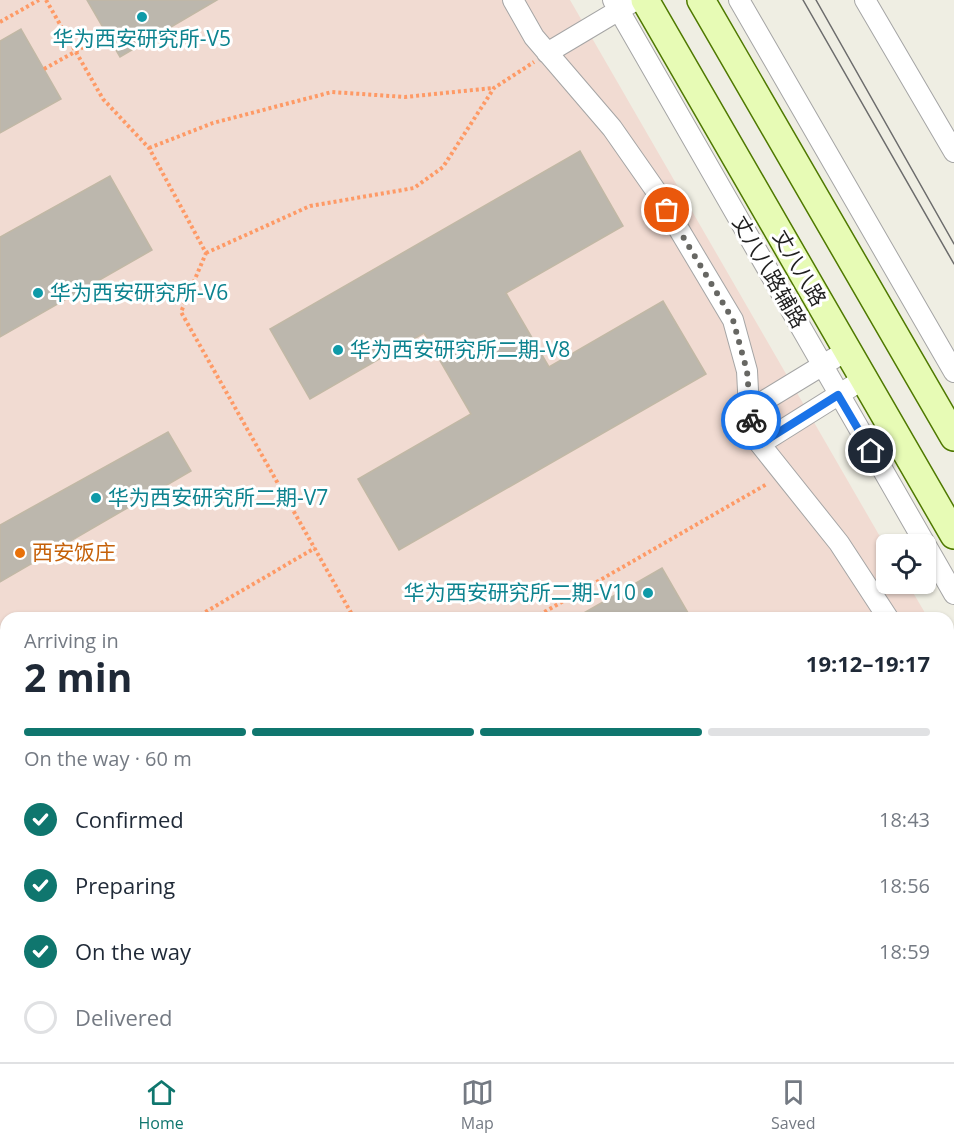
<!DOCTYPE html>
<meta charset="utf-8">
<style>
body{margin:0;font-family:"Open Sans","Noto Sans SC",sans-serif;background:#f6f6f7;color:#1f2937;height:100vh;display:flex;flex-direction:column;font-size:22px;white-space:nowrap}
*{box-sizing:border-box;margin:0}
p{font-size:20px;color:#747a83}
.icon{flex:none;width:33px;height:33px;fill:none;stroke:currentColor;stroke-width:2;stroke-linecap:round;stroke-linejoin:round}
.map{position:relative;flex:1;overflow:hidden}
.side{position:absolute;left:0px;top:612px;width:954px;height:450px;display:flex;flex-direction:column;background:#fff;border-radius:18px 18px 0 0;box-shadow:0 2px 4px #0004}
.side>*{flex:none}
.controls{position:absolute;left:876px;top:534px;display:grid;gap:12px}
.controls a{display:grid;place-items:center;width:60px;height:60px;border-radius:9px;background:#fff;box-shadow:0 2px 4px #0004;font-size:30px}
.pin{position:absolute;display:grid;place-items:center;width:51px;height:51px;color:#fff;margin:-26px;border:3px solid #fff;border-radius:50%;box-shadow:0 2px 6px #0007}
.courier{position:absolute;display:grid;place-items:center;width:60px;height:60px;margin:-30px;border:4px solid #1a73e8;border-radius:50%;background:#fff;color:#222;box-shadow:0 2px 8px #0007}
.headline em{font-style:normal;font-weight:700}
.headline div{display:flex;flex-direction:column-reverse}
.headline{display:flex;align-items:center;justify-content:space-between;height:102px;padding:0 24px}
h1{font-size:39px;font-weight:700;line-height:45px}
.bar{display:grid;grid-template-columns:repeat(4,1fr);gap:9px 6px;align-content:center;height:72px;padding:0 24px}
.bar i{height:8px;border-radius:4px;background:#e0e1e3}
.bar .current{background:#0f766e}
.bar p{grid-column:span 4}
ol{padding:0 24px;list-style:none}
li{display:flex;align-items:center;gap:18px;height:66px}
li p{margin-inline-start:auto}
li .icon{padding:6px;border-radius:50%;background:#0f766e;color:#fff;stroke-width:4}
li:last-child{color:#747a83}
li i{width:33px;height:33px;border:3px solid #e0e1e3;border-radius:50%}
.tabs{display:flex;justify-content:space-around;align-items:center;height:84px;border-top:2px solid #e0e1e3;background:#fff;font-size:16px;color:#747a83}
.tabs a{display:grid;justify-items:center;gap:3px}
.tabs .current{color:#0f766e}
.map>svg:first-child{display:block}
.commercial{fill:#f1dbd2}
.building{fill:#bcb7ad;stroke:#c1b8a5;stroke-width:1.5}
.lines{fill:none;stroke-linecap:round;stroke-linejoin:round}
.street-casing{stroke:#a5a5a5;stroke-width:22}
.secondary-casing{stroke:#4f7901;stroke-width:30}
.highway-casing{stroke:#e01e32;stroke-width:36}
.path{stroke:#fe9a66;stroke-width:4;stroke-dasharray:3 3;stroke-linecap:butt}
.street{stroke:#fff;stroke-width:20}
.secondary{stroke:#e7fbb5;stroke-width:27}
.highway{stroke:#e98d88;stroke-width:33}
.tram{stroke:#6c6c6c;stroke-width:1.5}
.path-bridge{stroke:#fe9a66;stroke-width:4;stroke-dasharray:3 3;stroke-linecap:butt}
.done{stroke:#676763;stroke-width:6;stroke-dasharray:0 10.8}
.route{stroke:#1a73e8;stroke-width:8}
.culture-dot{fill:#0f9aa8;stroke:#fff;stroke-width:2}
.food-dot{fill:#e8710a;stroke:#fff;stroke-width:2}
.labels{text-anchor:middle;stroke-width:6;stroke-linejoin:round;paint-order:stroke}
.culture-label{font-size:21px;fill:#0d838f;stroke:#fff;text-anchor:start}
.street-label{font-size:21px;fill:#1e1e1e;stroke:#fff}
.food-label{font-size:21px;fill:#c56008;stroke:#fff;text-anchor:start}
</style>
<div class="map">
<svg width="954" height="1062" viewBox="0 0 954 1062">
<rect width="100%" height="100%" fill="#efeee3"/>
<path class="commercial" d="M0,0H570L886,547V584H908L928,618H6V1056H488L479,1062H0Z
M948,653L954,663V751L948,755Z"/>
<path class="building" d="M87,0H217L120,57Z
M21,29L61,99L0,133V41Z
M580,151L623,226L506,293L549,367L663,301L706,374L399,550L358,479L471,414L424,333L310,399L270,329Z
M110,176L152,250L0,337V237Z
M168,432L191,471L0,582V525Z
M662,568L691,618H575Z
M6,744V845L0,848V747Z
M6,945V976L0,965V948Z"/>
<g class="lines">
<g class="street-casing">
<path id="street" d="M513,0L534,37L612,128L656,191L733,320L747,371L749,410L753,430L760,444L839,543L888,618
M613,0L954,594
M739,0L954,372
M865,0L954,152
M547,53L636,0
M749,410L846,351
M760,444L862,380
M446,1056L448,1062
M231,1062L242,1056"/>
</g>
<g class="secondary-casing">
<path id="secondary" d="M645,0L954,535
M701,0L954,437
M948,849L954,845
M948,995L954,991
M624,1062L633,1056
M848,1062L857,1056"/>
</g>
<g class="highway-casing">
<path id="highway" d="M948,898L954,894
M948,952L954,948
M694,1062L704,1056
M778,1062L788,1056"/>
</g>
<path class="path" d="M46,0L103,99L149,148L206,253L181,312L354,618
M0,22L39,0
M149,148L213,123L332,92L405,97L493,88
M206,253L310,206L414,188L443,167L494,88L534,62
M195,618L315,548
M534,618L767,484
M0,732L6,729"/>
<use href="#street" class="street"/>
<use href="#secondary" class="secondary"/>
<use href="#highway" class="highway"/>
<path class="tram" d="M803,0L954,264
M816,0L954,244"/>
<path class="path-bridge" d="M44,69L107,34"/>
</g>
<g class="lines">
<path class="done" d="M667,210L733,320L747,371L751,420"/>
<path class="route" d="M751,420L760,444L838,395L871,451"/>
</g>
<g class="culture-dot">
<circle cx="142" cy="17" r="6"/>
<circle cx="38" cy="293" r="6"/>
<circle cx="338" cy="350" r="6"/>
<circle cx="96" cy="498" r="6"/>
<circle cx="648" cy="593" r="6"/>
</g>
<circle class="food-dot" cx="20" cy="553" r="6"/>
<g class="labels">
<g class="culture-label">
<text x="142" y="46" text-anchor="middle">华为西安研究所-V5</text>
<text x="50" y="300">华为西安研究所-V6</text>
<text x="350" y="357">华为西安研究所二期-V8</text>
<text x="108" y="505">华为西安研究所二期-V7</text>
<text x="636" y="600" text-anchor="end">华为西安研究所二期-V10</text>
</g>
<g class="street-label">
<text transform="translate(799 268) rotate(60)" y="7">丈八八路</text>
<text transform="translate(769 272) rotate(60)" y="7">丈八八路辅路</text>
</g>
<g class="food-label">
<text x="32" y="560">西安饭庄</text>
</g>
</g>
</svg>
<div class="controls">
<a><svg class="icon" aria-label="locate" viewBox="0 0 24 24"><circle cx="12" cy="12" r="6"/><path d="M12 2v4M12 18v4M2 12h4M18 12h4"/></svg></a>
</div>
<div class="pin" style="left:667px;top:210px;background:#ea580c"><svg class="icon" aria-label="bag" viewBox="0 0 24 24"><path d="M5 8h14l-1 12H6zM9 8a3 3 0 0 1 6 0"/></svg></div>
<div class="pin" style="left:871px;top:451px;background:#1f2937"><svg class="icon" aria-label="home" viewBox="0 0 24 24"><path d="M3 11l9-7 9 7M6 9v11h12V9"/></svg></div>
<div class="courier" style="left:751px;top:420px"><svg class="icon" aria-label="bike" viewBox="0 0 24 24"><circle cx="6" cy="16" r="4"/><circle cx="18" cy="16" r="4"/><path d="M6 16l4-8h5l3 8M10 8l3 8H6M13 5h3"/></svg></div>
<section class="side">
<div class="headline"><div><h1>2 min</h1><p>Arriving in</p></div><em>19:12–19:17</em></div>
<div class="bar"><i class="current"></i><i class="current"></i><i class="current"></i><i></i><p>On the way · 60 m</p></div>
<ol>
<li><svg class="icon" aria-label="check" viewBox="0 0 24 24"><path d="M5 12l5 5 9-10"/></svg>Confirmed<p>18:43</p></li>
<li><svg class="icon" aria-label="check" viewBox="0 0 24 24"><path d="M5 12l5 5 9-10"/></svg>Preparing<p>18:56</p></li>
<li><svg class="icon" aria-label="check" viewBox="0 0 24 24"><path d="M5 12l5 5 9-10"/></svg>On the way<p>18:59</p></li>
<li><i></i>Delivered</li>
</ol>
</section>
</div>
<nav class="tabs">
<a class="current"><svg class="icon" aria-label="home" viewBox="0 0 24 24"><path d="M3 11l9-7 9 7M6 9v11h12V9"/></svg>Home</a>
<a><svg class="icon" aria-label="map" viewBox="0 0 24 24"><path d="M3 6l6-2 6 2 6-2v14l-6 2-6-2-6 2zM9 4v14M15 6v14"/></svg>Map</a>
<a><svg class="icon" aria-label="saved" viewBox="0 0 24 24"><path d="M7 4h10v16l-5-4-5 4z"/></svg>Saved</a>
</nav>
